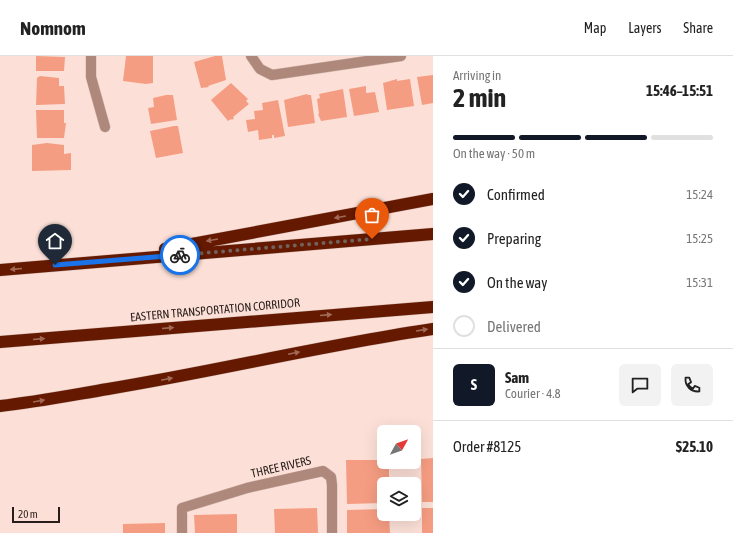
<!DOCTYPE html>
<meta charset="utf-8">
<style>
body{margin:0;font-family:"Asap Condensed",sans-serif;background:#f2f2f2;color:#222;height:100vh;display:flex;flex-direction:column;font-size:15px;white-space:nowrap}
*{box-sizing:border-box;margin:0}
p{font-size:13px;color:#767676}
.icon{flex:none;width:22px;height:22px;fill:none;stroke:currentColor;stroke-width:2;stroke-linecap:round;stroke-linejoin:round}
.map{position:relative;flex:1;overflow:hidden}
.details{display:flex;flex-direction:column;background:#fff;width:300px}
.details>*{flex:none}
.needle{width:26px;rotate:50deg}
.tools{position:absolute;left:377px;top:369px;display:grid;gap:8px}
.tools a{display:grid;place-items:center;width:44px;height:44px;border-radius:6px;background:#fff;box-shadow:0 4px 16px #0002;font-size:20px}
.scale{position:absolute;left:12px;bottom:10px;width:48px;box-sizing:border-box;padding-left:4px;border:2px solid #291d19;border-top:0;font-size:11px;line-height:14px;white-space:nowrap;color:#291d19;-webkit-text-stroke:3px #fce0d7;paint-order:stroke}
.pin{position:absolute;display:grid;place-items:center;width:34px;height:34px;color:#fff;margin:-41px -17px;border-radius:50% 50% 50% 0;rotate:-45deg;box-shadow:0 0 4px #0007}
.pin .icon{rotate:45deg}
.courier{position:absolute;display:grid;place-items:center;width:40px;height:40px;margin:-20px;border:3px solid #1a73e8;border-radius:50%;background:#fff;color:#222;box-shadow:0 1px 5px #0007}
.headline em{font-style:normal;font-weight:700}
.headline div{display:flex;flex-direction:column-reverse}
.headline{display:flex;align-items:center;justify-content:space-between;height:68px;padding:0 20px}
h1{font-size:26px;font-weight:700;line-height:30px}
.bar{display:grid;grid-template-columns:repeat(4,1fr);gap:6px 4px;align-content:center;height:48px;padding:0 20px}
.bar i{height:5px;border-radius:3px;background:#e0e0e0}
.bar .on{background:#111827}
.bar p{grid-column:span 4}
.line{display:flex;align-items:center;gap:10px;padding:0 20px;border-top:1px solid #e0e0e0}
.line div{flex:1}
.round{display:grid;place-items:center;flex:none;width:42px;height:42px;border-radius:6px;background:#f2f2f2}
ol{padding:0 20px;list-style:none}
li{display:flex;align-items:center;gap:12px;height:44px}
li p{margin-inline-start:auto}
li .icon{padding:4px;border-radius:50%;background:#111827;color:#fff;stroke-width:4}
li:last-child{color:#767676}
li i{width:22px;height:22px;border:2px solid #e0e0e0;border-radius:50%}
header{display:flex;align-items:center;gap:24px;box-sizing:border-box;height:56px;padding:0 20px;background:#fff;border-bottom:1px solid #e0e0e0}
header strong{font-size:19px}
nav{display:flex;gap:22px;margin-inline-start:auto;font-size:14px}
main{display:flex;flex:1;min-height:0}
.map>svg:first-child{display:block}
.building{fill:#f59d82}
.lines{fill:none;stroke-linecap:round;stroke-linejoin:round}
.minor-casing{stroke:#d6bdb5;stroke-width:11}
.highway-casing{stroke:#d6bdb5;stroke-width:13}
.minor{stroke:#af887c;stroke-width:10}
.highway{stroke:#641900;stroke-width:12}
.oneway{fill:#a16956}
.done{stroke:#73615c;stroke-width:4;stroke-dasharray:0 7.2}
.route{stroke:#1a73e8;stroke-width:5}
.labels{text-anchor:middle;stroke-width:3;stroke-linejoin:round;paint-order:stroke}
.street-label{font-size:12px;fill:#291d19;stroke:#fce0d7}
</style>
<header>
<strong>Nomnom</strong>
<nav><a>Map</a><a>Layers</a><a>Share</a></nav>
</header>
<main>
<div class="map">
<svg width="433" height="477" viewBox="0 0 433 477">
<rect width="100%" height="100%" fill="#fce0d7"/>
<path class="building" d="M36,0L65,1L64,15H36Z
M126,0H153V27L146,28L123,25Z
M215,0H222L226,24L208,30L209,31L201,32L194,6Z
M433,19V47L422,49L417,21Z
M40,20L59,22V30H64L65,48L36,49L37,22Z
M397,23V25L410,23L414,50L387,54L383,27Z
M231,27L248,43L246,45L249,48L233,61L234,62L232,64L231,63L228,65L211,44Z
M366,30V37L375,36L379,56L354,60L349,33Z
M343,33L347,61L321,65L318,58H319L317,43L320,42L319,38Z
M307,38L308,39H311L315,67L288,71L284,44Z
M166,39H173L177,64L151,68L148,52L154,51L153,42Z
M278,44L285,80L274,82V79H272V82L259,84L258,74L248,76L246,64L255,63L254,55L263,54L262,47Z
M36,54H64V67H66L64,82H37Z
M174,70H178L183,97L156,102L150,75Z
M47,87L64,89V98L71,97V114L32,115V89Z
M433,402V446H422L421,403Z
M346,404H384V406H389V428H384V447L347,448Z
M317,452L318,477H275L274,453Z
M422,452H433V477H422Z
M384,453V458H389L390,477H347V454Z
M237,458V477H195L194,459Z
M165,467V477H123V468Z"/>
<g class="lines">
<g class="minor-casing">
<path id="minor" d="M91,0V21L105,71
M251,0L260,13L272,19L401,0
M182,477V452L247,432L323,415L331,421L332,429V477"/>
</g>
<g class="highway-casing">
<path id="highway" d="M165,193L433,143
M0,214L433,178
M0,286L433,251
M0,350C36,346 72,339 108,333C217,315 324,289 433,273"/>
</g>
<use href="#minor" class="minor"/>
<use href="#highway" class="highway"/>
</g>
<defs><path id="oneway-solid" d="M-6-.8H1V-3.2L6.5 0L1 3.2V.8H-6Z"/></defs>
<g class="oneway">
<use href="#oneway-solid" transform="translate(340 161) rotate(170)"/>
<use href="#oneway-solid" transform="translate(212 184) rotate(170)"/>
<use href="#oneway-solid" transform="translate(16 213) rotate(175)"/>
<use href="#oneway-solid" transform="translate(326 259) rotate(-5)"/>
<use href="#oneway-solid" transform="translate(168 272) rotate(-5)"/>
<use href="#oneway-solid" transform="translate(422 274) rotate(-9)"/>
<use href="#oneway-solid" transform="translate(39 283) rotate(-5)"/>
<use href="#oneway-solid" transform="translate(294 297) rotate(-12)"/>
<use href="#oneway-solid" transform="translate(167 323) rotate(-12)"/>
<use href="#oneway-solid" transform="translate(39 345) rotate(-10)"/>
</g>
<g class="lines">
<path class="done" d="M180,199L372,183"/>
<path class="route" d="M55,209L180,199"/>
</g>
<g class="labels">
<g class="street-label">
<text transform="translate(215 254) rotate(-5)" y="4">EASTERN TRANSPORTATION CORRIDOR</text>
<text transform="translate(281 411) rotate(-13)" y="4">THREE RIVERS</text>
</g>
</g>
</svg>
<div class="tools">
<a><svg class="needle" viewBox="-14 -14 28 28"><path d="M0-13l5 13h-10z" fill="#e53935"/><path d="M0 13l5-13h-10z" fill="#767676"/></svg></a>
<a><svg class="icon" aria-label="layers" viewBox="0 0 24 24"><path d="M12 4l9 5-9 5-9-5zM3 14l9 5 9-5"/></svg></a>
</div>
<div class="scale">20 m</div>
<div class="pin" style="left:372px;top:183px;background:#ea580c"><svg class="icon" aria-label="bag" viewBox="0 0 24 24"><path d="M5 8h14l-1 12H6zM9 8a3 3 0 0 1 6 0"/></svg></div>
<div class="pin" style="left:55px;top:209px;background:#1f2937"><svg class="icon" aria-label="home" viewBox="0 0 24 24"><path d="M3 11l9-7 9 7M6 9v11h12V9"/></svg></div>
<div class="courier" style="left:180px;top:199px"><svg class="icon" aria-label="bike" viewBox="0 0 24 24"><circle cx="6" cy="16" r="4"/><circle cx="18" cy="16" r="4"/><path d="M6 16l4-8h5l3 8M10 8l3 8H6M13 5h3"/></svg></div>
</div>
<section class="details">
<div class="headline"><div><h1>2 min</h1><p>Arriving in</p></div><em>15:46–15:51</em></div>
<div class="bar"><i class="on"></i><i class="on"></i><i class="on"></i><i></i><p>On the way · 50 m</p></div>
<ol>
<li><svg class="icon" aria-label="check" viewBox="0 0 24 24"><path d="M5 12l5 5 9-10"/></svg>Confirmed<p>15:24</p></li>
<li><svg class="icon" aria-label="check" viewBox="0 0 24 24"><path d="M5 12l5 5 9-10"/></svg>Preparing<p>15:25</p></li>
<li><svg class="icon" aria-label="check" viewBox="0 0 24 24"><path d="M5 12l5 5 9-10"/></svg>On the way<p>15:31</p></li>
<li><i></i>Delivered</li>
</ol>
<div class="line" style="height:72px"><b class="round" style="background:#111827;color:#fff">S</b><div><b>Sam</b><p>Courier · 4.8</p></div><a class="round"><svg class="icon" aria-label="chat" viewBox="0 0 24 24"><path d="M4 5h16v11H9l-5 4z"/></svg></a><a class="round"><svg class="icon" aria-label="phone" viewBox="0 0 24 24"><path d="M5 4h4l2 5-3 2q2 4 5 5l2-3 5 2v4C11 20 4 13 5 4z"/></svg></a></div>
<div class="line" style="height:52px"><div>Order #8125</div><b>$25.10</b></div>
</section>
</main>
